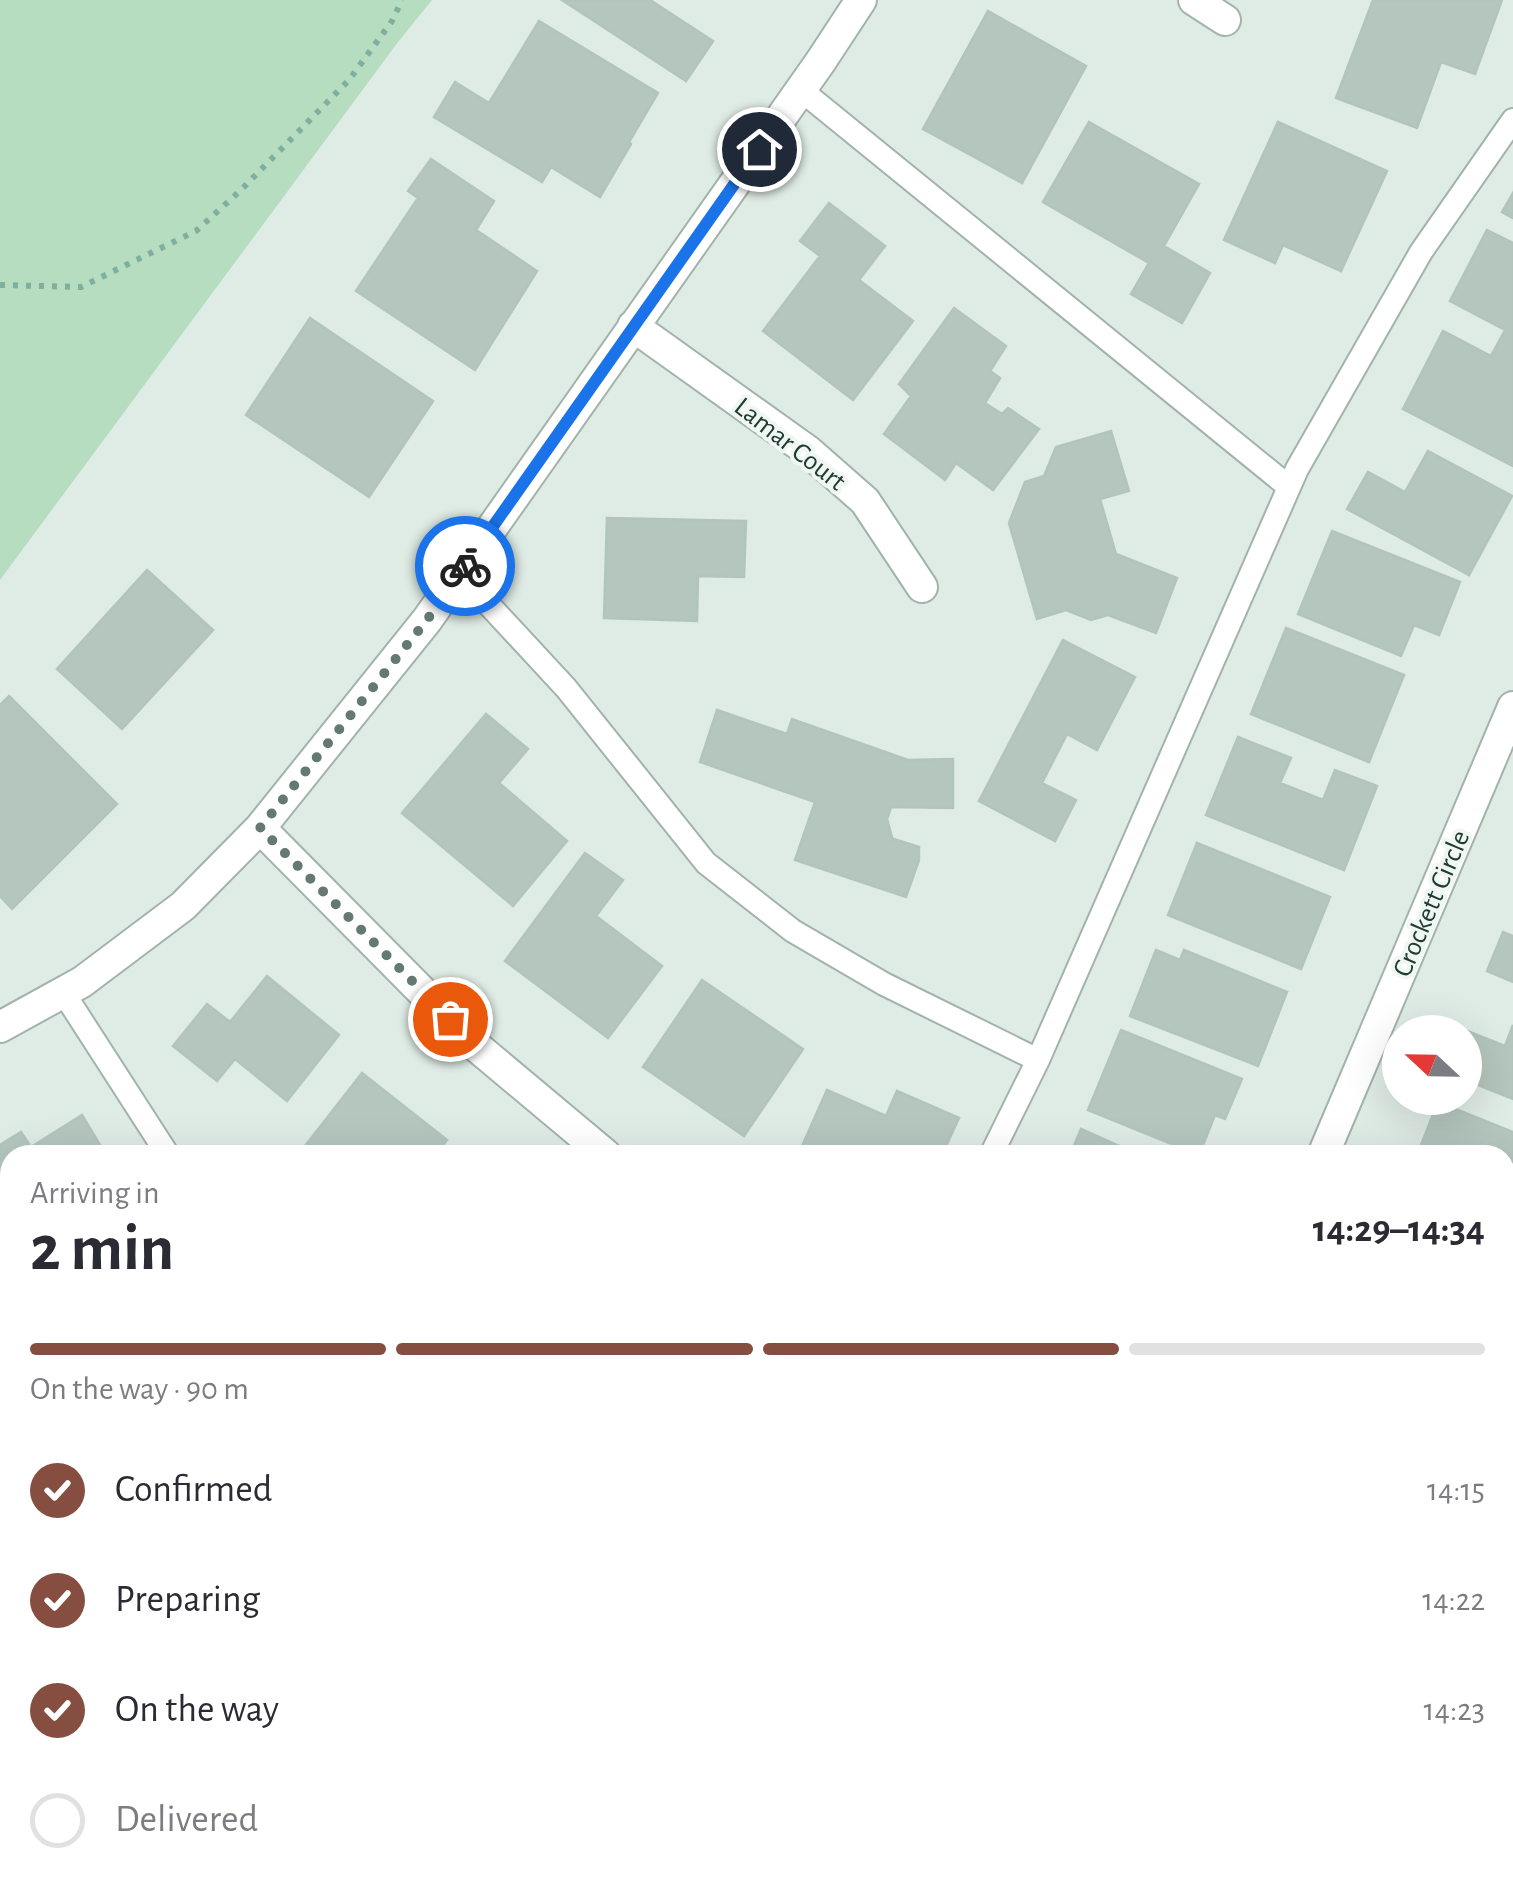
<!DOCTYPE html>
<meta charset="utf-8">
<style>
body{margin:0;font-family:"Alegreya Sans",sans-serif;background:#f7f7f7;color:#2b2b33;height:100vh;display:flex;flex-direction:column;font-size:38px;white-space:nowrap}
*{box-sizing:border-box;margin:0}
p{font-size:32px;color:#7c7c81}
.icon{flex:none;width:55px;height:55px;fill:none;stroke:currentColor;stroke-width:2;stroke-linecap:round;stroke-linejoin:round}
.map{position:relative;flex:1;overflow:hidden}
.panel{position:absolute;left:0px;top:1145px;width:1515px;height:752px;display:flex;flex-direction:column;background:#fff;border-radius:30px 30px 0 0;box-shadow:0 10px 40px #0002}
.panel>*{flex:none}
.needle{width:65px;rotate:292deg}
.buttons{position:absolute;left:1382px;top:1015px;display:grid;gap:20px}
.buttons a{display:grid;place-items:center;width:100px;height:100px;border-radius:50%;background:#fff;box-shadow:0 10px 40px #0002;font-size:50px}
.pin{position:absolute;display:grid;place-items:center;width:85px;height:85px;color:#fff;margin:-42px;border:5px solid #fff;border-radius:50%;box-shadow:0 2px 10px #0007}
.courier{position:absolute;display:grid;place-items:center;width:100px;height:100px;margin:-50px;border:8px solid #1a73e8;border-radius:50%;background:#fff;color:#222;box-shadow:0 2px 12px #0007}
.head em{font-style:normal;font-weight:700}
.head div{display:flex;flex-direction:column-reverse}
.head{display:flex;align-items:center;justify-content:space-between;height:170px;padding:0 30px}
h1{font-size:65px;font-weight:700;line-height:75px}
.bar{display:grid;grid-template-columns:repeat(4,1fr);gap:15px 10px;align-content:center;height:120px;padding:0 30px}
.bar i{height:12px;border-radius:8px;background:#e1e1e2}
.bar .selected{background:#864d41}
.bar p{grid-column:span 4}
ol{padding:0 30px;list-style:none}
li{display:flex;align-items:center;gap:30px;height:110px}
li p{margin-inline-start:auto}
li .icon{padding:10px;border-radius:50%;background:#864d41;color:#fff;stroke-width:4}
li:last-child{color:#7c7c81}
li i{width:55px;height:55px;border:5px solid #e1e1e2;border-radius:50%}
.map>svg:first-child{display:block}
.green{fill:#b7ddc0}
.building{fill:#b4c6be;stroke:#b2c5bc;stroke-width:2.5}
.lines{fill:none;stroke-linecap:round;stroke-linejoin:round}
.service-casing{stroke:#a2b3ac;stroke-width:26}
.minor-casing{stroke:#a2b3ac;stroke-width:34}
.secondary-casing{stroke:#9eb7ad;stroke-width:34}
.path{stroke:#7faf9f;stroke-width:6;stroke-dasharray:5 8;stroke-linecap:butt}
.service{stroke:#fff;stroke-width:22}
.minor{stroke:#fff;stroke-width:30}
.secondary{stroke:#fff;stroke-width:30}
.done{stroke:#637971;stroke-width:10;stroke-dasharray:0 18}
.route{stroke:#1a73e8;stroke-width:12}
.labels{text-anchor:middle;stroke-width:8;stroke-linejoin:round;paint-order:stroke}
.street-label{font-size:28px;fill:#203b33;stroke:#f0f7f3}
</style>
<div class="map">
<svg width="1513" height="1897" viewBox="0 0 1513 1897">
<rect width="100%" height="100%" fill="#dfebe5"/>
<path class="green" d="M0,0H432L398,42L0,580Z"/>
<path class="building" d="M562,0H650L713,41L686,81Z
M1373,0H1502L1475,74L1441,62L1417,128L1336,98Z
M988,11L1086,66L1022,183L923,129Z
M539,21L658,93L629,142L631,144L600,197L551,167L542,182L434,117L455,82L489,103Z
M1089,122L1199,184L1164,246L1210,273L1182,323L1131,294L1149,263L1043,202Z
M1278,122L1387,171L1341,271L1283,245L1275,263L1224,240Z
M431,159L494,201L476,230L537,271L475,370L356,291L418,198L408,191Z
M1513,193V218L1502,212Z
M829,203L885,246L859,280L913,321L853,400L763,331L820,256L800,241Z
M1487,230L1513,243V466L1403,409L1443,331L1491,356L1505,330L1450,301Z
M954,308L1006,346L990,371L1000,378L985,403L1002,414L1008,408L1039,429L993,490L956,463L945,480L884,434L911,396L899,384Z
M310,318L433,401L369,497L246,415Z
M1111,431L1129,491L1100,499L1116,554L1177,578L1156,633L1108,615L1091,620L1066,610L1037,619L1009,523L1025,482L1044,476L1056,447Z
M1428,451L1512,496L1469,575L1347,509L1368,472L1405,492Z
M607,518L746,521L744,577L698,576L697,621L604,618Z
M1332,531L1460,582L1439,635L1414,625L1401,656L1298,614Z
M147,570L213,630L122,729L57,669Z
M1286,628L1404,675L1369,762L1251,714Z
M1063,640L1135,677L1097,750L1067,734L1042,783L1076,800L1055,841L979,801Z
M9,696L117,804L12,909L0,896V705Z
M717,710L787,734L792,719L908,760L953,759V808L891,807L887,819L893,841L894,839L919,847V860L906,897L795,860L815,802L700,762Z
M486,714L528,749L499,783L567,841L513,906L402,813Z
M1238,737L1291,758L1280,783L1323,800L1335,770L1377,786L1344,870L1206,815Z
M1197,843L1330,897L1301,969L1168,915Z
M585,853L623,880L596,916L662,966L608,1038L505,961Z
M1503,932L1513,936V982L1487,971Z
M1156,950L1180,960L1184,950L1287,992L1258,1066L1130,1016Z
M267,976L339,1035L287,1101L235,1059L217,1081L173,1046L207,1004L230,1022Z
M702,980L803,1049L744,1136L643,1067Z
M1513,1025V1099L1465,1080V1032H1461L1462,1029L1505,1046Z
M1121,1030L1242,1079L1225,1119L1215,1115L1199,1155L1088,1110Z
M362,1073L447,1140L435,1155H298Z
M827,1090L886,1116L897,1091L959,1118L942,1155H926L918,1151L916,1155H798Z
M1438,1102L1513,1132V1211L1505,1208V1155H1417Z
M82,1115L106,1155H10V1222L0,1228V1145L21,1132L31,1147Z
M1081,1129L1139,1155H1070Z
M1505,1270L1513,1274L1505,1297Z
M10,1462V1516L0,1492V1466Z
M0,1541L10,1565V1602L0,1606Z
M10,1793V1888H65L69,1897H0V1797Z
M334,1888H461L458,1897H332Z
M649,1888H755L753,1897H647Z
M953,1888H1019L1017,1897H994Z
M1196,1888H1347L1345,1897H1204L1194,1895Z"/>
<g class="lines">
<g class="service-casing">
<path id="service" d="M801,90L1289,487
M458,576L490,606L566,688L706,863L793,931L884,984L1038,1060
M63,992L168,1155
M991,1155L1038,1060L1297,469L1421,252L1513,120
M0,1375L10,1370"/>
</g>
<g class="minor-casing">
<path id="minor" d="M1194,0L1225,20
M633,326L808,451L865,501L922,587
M260,828L477,1047L606,1155
M0,1027L82,982L183,906L260,828L427,620L821,61L861,0
M1323,1155L1513,707
M0,1698L10,1694
M549,1897L552,1888
M1117,1897L1119,1888"/>
</g>
<g class="secondary-casing">
<path id="secondary" d="M1505,1651L1513,1626
M1450,1897L1452,1888"/>
</g>
<path class="path" d="M0,285L81,287L196,231L241,190L349,80L392,21L402,0"/>
<use href="#service" class="service"/>
<use href="#minor" class="minor"/>
<use href="#secondary" class="secondary"/>
</g>
<g class="lines">
<path class="done" d="M450,1019L260,828L427,620L465,566"/>
<path class="route" d="M465,566L759,149"/>
</g>
<g class="labels">
<g class="street-label">
<text transform="translate(791 443) rotate(38)" y="10">Lamar Court</text>
<text transform="translate(1430 903) rotate(-67)" y="10">Crockett Circle</text>
</g>
</g>
</svg>
<div class="buttons">
<a><svg class="needle" viewBox="-14 -14 28 28"><path d="M0-13l5 13h-10z" fill="#e53935"/><path d="M0 13l5-13h-10z" fill="#7c7c81"/></svg></a>
</div>
<div class="pin" style="left:450px;top:1019px;background:#ea580c"><svg class="icon" aria-label="bag" viewBox="0 0 24 24"><path d="M5 8h14l-1 12H6zM9 8a3 3 0 0 1 6 0"/></svg></div>
<div class="pin" style="left:759px;top:149px;background:#1f2937"><svg class="icon" aria-label="home" viewBox="0 0 24 24"><path d="M3 11l9-7 9 7M6 9v11h12V9"/></svg></div>
<div class="courier" style="left:465px;top:566px"><svg class="icon" aria-label="bike" viewBox="0 0 24 24"><circle cx="6" cy="16" r="4"/><circle cx="18" cy="16" r="4"/><path d="M6 16l4-8h5l3 8M10 8l3 8H6M13 5h3"/></svg></div>
<section class="panel">
<div class="head"><div><h1>2 min</h1><p>Arriving in</p></div><em>14:29–14:34</em></div>
<div class="bar"><i class="selected"></i><i class="selected"></i><i class="selected"></i><i></i><p>On the way · 90 m</p></div>
<ol>
<li><svg class="icon" aria-label="check" viewBox="0 0 24 24"><path d="M5 12l5 5 9-10"/></svg>Confirmed<p>14:15</p></li>
<li><svg class="icon" aria-label="check" viewBox="0 0 24 24"><path d="M5 12l5 5 9-10"/></svg>Preparing<p>14:22</p></li>
<li><svg class="icon" aria-label="check" viewBox="0 0 24 24"><path d="M5 12l5 5 9-10"/></svg>On the way<p>14:23</p></li>
<li><i></i>Delivered</li>
</ol>
</section>
</div>
